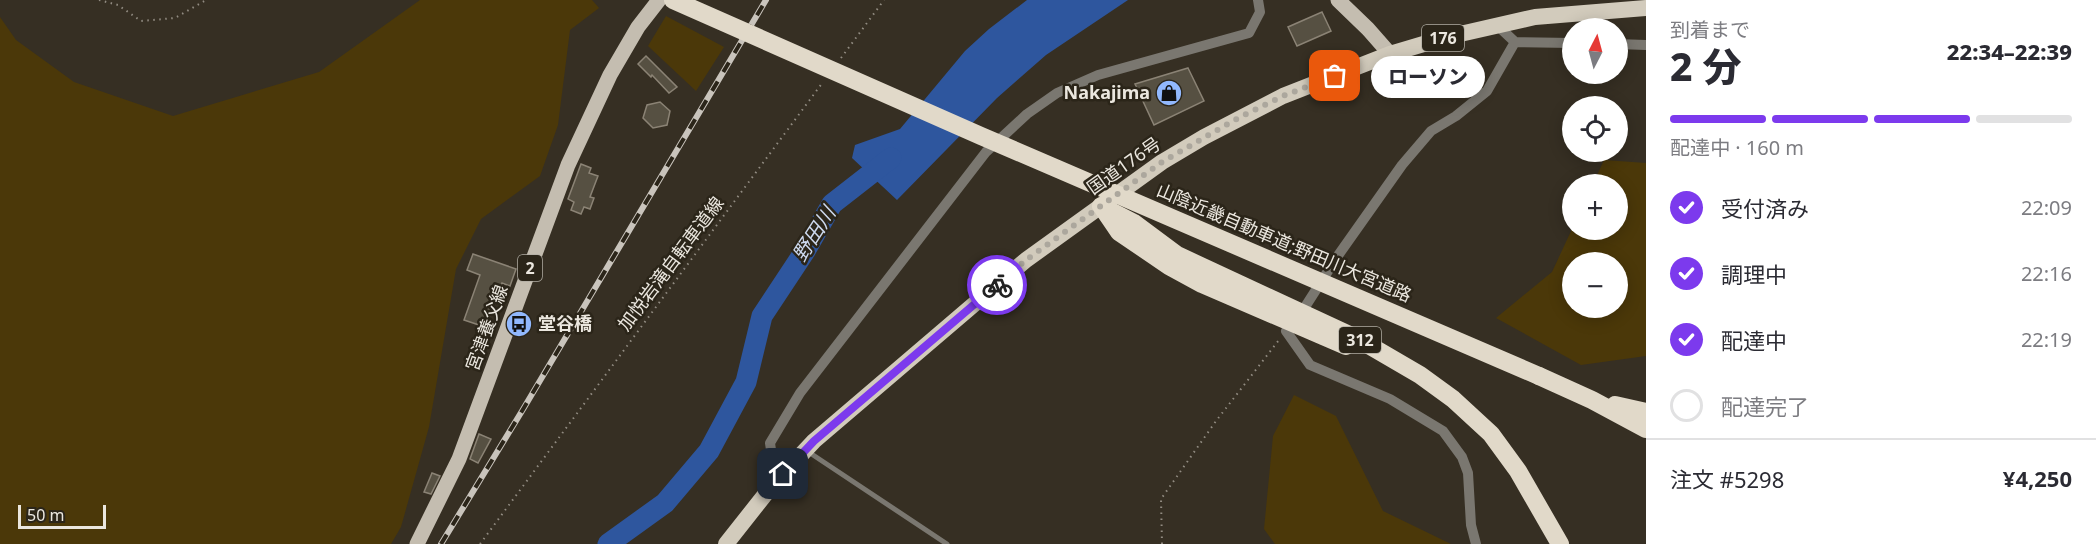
<!DOCTYPE html>
<html lang="ja">
<meta charset="utf-8">
<style>
body{margin:0;font-family:"Noto Sans","Noto Sans JP",sans-serif;background:#f2f2f3;color:#2b2b33;height:100vh;display:flex;flex-direction:column;font-size:22px;white-space:nowrap}
*{box-sizing:border-box;margin:0}
p{font-size:20px;color:#7c7c81}
.icon{flex:none;width:33px;height:33px;fill:none;stroke:currentColor;stroke-width:2;stroke-linecap:round;stroke-linejoin:round}
.map{position:relative;flex:1;overflow:hidden}
.details{display:flex;flex-direction:column;background:#fff;width:450px}
.details>*{flex:none}
.needle{width:39px;rotate:6deg}
.controls{position:absolute;left:1562px;top:18px;display:grid;gap:12px}
.controls a{display:grid;place-items:center;width:66px;height:66px;border-radius:50%;background:#fff;box-shadow:0 3px 15px #0003;font-size:30px}
.scale{position:absolute;left:18px;bottom:15px;width:88px;box-sizing:border-box;padding-left:6px;border:3px solid #ebe7df;border-top:0;font-size:16px;line-height:21px;white-space:nowrap;color:#ebe7df;-webkit-text-stroke:4px #2b2519;paint-order:stroke}
.pin{position:absolute;display:grid;place-items:center;width:51px;height:51px;color:#fff;margin:-26px;border-radius:12px;box-shadow:0 3px 9px #0006}
.courier{position:absolute;display:grid;place-items:center;width:60px;height:60px;margin:-30px;border:4px solid #7c3aed;border-radius:50%;background:#fff;color:#222;box-shadow:0 2px 8px #0007}
.bubble{position:absolute;height:42px;border-radius:21px;background:#fff;box-shadow:0 3px 15px #0003;font-size:20px;font-weight:800;line-height:42px;text-align:center}
.headline em{font-style:normal;font-weight:800}
.headline div{display:flex;flex-direction:column-reverse}
.headline{display:flex;align-items:center;justify-content:space-between;height:102px;padding:0 24px}
h1{font-size:39px;font-weight:800;line-height:45px}
.bar{display:grid;grid-template-columns:repeat(4,1fr);gap:9px 6px;align-content:center;height:72px;padding:0 24px}
.bar i{height:8px;border-radius:4px;background:#e1e1e2}
.bar .on{background:#7c3aed}
.bar p{grid-column:span 4}
.line{display:flex;align-items:center;gap:15px;padding:0 24px;border-top:2px solid #e1e1e2}
.line div{flex:1}
ol{padding:0 24px;list-style:none}
li{display:flex;align-items:center;gap:18px;height:66px}
li p{margin-inline-start:auto}
li .icon{padding:6px;border-radius:50%;background:#7c3aed;color:#fff;stroke-width:4}
li:last-child{color:#7c7c81}
li i{width:33px;height:33px;border:3px solid #e1e1e2;border-radius:50%}
main{display:flex;flex:1;min-height:0}
.map>svg:first-child{display:block}
.green{fill:#4b3809;fill-rule:evenodd}
.water{fill:#2e569e}
.lines{fill:none;stroke-linecap:round;stroke-linejoin:round}
.river{stroke:#2e569e;stroke-width:21}
.building{fill:#565042;stroke:#8b8375;stroke-width:1.5}
.path{stroke:#928c82;stroke-width:2;stroke-dasharray:1.5 4.5;stroke-linecap:butt}
.service{stroke:#7a7770;stroke-width:5}
.minor{stroke:#7a7770;stroke-width:10}
.primary{stroke:#c4bdb0;stroke-width:15}
.trunk{stroke:#d2cbbc;stroke-width:16}
.motorway{stroke:#e1d9c9;stroke-width:18}
.rail-casing{stroke:#c9c4bc;stroke-width:6}
.rail{stroke:#2b2519;stroke-width:4;stroke-dasharray:11;stroke-linecap:butt}
.motorway-bridge{stroke:#e1d9c9;stroke-width:18}
.done{stroke:#aca79d;stroke-width:6;stroke-dasharray:0 10.8}
.route{stroke:#7c3aed;stroke-width:8}
.labels{text-anchor:middle;stroke-width:5;stroke-linejoin:round;paint-order:stroke}
.shield{fill:#2b2519;stroke:#b1ada4;stroke-width:1.5}
.shield-label{font-size:16px;font-weight:bold;fill:#ebe7df}
.poi-label{font-size:18px;font-weight:bold;fill:#ebe7df;stroke:#2b2519;text-anchor:end}
.street-label{font-size:18px;fill:#ebe7df;stroke:#2b2519}
.water-label{font-size:20px;font-style:italic;fill:#cdd9ee;stroke:#2b2519}
</style>
<main>
<div class="map">
<svg width="1646" height="544" viewBox="0 0 1646 544">
<rect width="100%" height="100%" fill="#362f23"/>
<path class="green" d="M420,0H592L599,8L570,30L558,125L540,176L481,219L456,269L429,427L401,527L391,544H0V17L16,40L74,82L173,116L319,72Z
M666,16L724,47L696,91L648,46Z
M1604,160L1646,163V356L1581,365L1496,318L1552,272L1572,229L1617,230V184H1593ZM1572,262H1617V308H1572Z
M1294,395L1336,416L1383,511L1451,544H1275L1264,529L1273,436Z"/>
<path class="water" d="M1027,0H1128L1046,55L997,98L897,200L852,158L855,145L900,129L965,51L989,29Z"/>
<g class="lines">
<path class="river" d="M608,544L665,503L709,451L746,382L762,316L805,251L832,204L891,158"/>
</g>
<path class="building" d="M1322,12L1331,31L1297,46L1288,27Z
M646,56L677,87L669,93L652,75L651,77L638,64Z
M1188,68L1204,101L1154,125L1135,84Z
M660,102L670,111L667,125L653,128L643,118L647,105Z
M581,164L591,168L589,173L598,176L590,197L594,198L590,209L584,207L581,214L571,210L574,202L568,199Z
M473,254L516,269L510,286L502,283L489,320L484,319L482,326L464,320L480,275L467,270Z
M479,434L491,439L478,463L470,459Z
M432,473L440,476L431,494L424,492Z"/>
<g class="lines">
<path class="path" d="M99,0L118,5L141,21L175,18L206,0
M841,58L884,0
M480,544L823,82
M1162,544L1161,499L1216,421L1279,340"/>
<path class="service" d="M807,451L947,544"/>
<path class="minor" d="M1498,26L1515,42L1572,43
M1617,44L1646,45
M1305,307L1337,257L1402,165L1431,131L1456,116L1487,91L1515,42
M1289,327L1286,331L1310,365L1390,399L1443,431L1462,457L1468,473L1471,525L1476,544
M772,457L770,443L800,393L986,152L1027,114L1057,93L1098,75L1249,33L1260,12L1258,0"/>
<path class="primary" d="M1338,0L1368,29L1390,54
M417,544L459,459L568,165L610,75L638,27L659,0"/>
<path class="trunk" d="M726,544L771,487L814,441L1026,260L1162,162L1204,137L1283,96L1390,54L1447,37L1535,17L1646,8"/>
<path class="motorway" d="M1101,206L1134,223L1177,255L1360,340L1420,375L1453,399L1491,434L1518,471L1560,544
M1104,210L1119,232L1169,266L1202,284L1346,346
M1539,376L1592,400L1646,429
M1615,405L1646,412"/>
<g class="rail-casing">
<path id="rail" d="M441,544L522,411L766,0"/>
</g>
<use href="#rail" class="rail"/>
<path class="motorway-bridge" d="M673,0L981,136L1539,376"/>
</g>
<g class="lines">
<path class="done" d="M997,285L1026,260L1162,162L1240,117L1283,96L1335,76"/>
<path class="route" d="M783,474L814,441L997,285"/>
</g>
<defs>
<g id="shop-disc" transform="scale(1.35)"><circle r="9.5" fill="#91b8fd" stroke="#2b2519"/><path d="M-5-2.5h2.3a2.7 3.5 0 0 1 5.4 0H5L5.5 6h-11ZM-1.5-2.5h3a1.5 2.3 0 0 0-3 0Z" fill="#111"/></g>
<g id="bus-disc" transform="scale(1.35)"><circle r="9.5" fill="#91b8fd" stroke="#2b2519"/><path d="M-5-6H5V4H4V6H2V4H-2V6H-4V4H-5ZM-3.5-4V0h7V-4ZM-3.5 1.2v1.5H-2V1.2ZM2 1.2v1.5H3.5V1.2Z" fill="#111"/></g>
</defs>
<g fill-rule="evenodd">
<use href="#shop-disc" x="1169" y="93"/>
<use href="#bus-disc" x="519" y="324"/>
</g>
<g class="labels">
<g class="shield">
<rect x="1422" y="25" width="42" height="26" rx="4.5"/>
<rect x="518" y="255" width="24" height="26" rx="4.5"/>
<rect x="1339" y="327" width="42" height="26" rx="4.5"/>
</g>
<g class="shield-label">
<text x="1443" y="44">176</text>
<text x="530" y="274">2</text>
<text x="1360" y="346">312</text>
</g>
<g class="poi-label">
<text x="1150" y="99">Nakajima</text>
<text x="538" y="330" text-anchor="start">堂谷橋</text>
</g>
<g class="street-label">
<text transform="translate(1124 166) rotate(-35)" y="6">国道176号</text>
<text transform="translate(1284 243) rotate(23)" y="6">山陰近畿自動車道;野田川大宮道路</text>
<text transform="translate(671 264) rotate(-53)" y="6">加悦岩滝自転車道線</text>
<text transform="translate(487 328) rotate(-70)" y="6">宮津養父線</text>
</g>
<g class="water-label">
<text transform="translate(814 234) rotate(-57)" y="7">野田川</text>
</g>
</g>
</svg>
<div class="controls">
<a><svg class="needle" viewBox="-14 -14 28 28"><path d="M0-13l5 13h-10z" fill="#e53935"/><path d="M0 13l5-13h-10z" fill="#7c7c81"/></svg></a>
<a><svg class="icon" aria-label="locate" viewBox="0 0 24 24"><circle cx="12" cy="12" r="6"/><path d="M12 2v4M12 18v4M2 12h4M18 12h4"/></svg></a>
<a>+</a>
<a>−</a>
</div>
<div class="scale">50 m</div>
<div class="pin" style="left:1335px;top:76px;background:#ea580c"><svg class="icon" aria-label="bag" viewBox="0 0 24 24"><path d="M5 8h14l-1 12H6zM9 8a3 3 0 0 1 6 0"/></svg></div>
<div class="pin" style="left:783px;top:474px;background:#1f2937"><svg class="icon" aria-label="home" viewBox="0 0 24 24"><path d="M3 11l9-7 9 7M6 9v11h12V9"/></svg></div>
<div class="courier" style="left:997px;top:285px"><svg class="icon" aria-label="bike" viewBox="0 0 24 24"><circle cx="6" cy="16" r="4"/><circle cx="18" cy="16" r="4"/><path d="M6 16l4-8h5l3 8M10 8l3 8H6M13 5h3"/></svg></div>
<div class="bubble" style="left:1371px;top:56px;width:114px">ローソン</div>
</div>
<section class="details">
<div class="headline"><div><h1>2 分</h1><p>到着まで</p></div><em>22:34–22:39</em></div>
<div class="bar"><i class="on"></i><i class="on"></i><i class="on"></i><i></i><p>配達中 · 160 m</p></div>
<ol>
<li><svg class="icon" aria-label="check" viewBox="0 0 24 24"><path d="M5 12l5 5 9-10"/></svg>受付済み<p>22:09</p></li>
<li><svg class="icon" aria-label="check" viewBox="0 0 24 24"><path d="M5 12l5 5 9-10"/></svg>調理中<p>22:16</p></li>
<li><svg class="icon" aria-label="check" viewBox="0 0 24 24"><path d="M5 12l5 5 9-10"/></svg>配達中<p>22:19</p></li>
<li><i></i>配達完了</li>
</ol>
<div class="line" style="height:78px"><div>注文 #5298</div><b>¥4,250</b></div>
</section>
</main>
